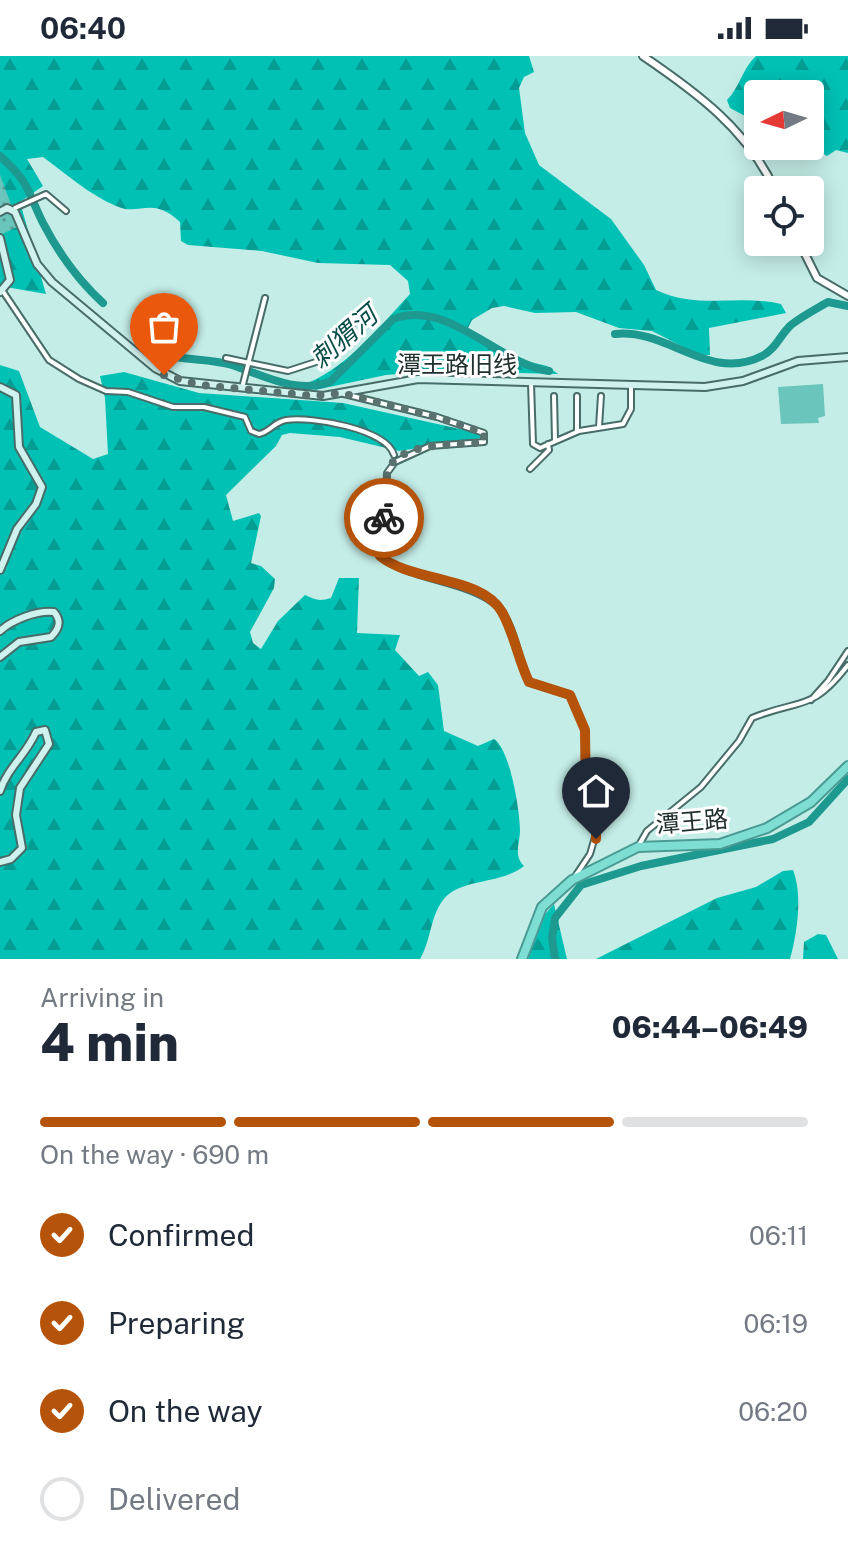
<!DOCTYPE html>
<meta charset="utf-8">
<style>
body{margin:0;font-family:"Public Sans","Noto Sans SC",sans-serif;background:#f6f6f7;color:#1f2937;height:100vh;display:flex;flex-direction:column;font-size:30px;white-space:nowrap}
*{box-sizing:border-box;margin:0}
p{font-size:26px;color:#747a83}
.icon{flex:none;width:44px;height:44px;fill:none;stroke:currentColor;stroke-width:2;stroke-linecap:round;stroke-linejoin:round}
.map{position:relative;height:903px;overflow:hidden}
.sheet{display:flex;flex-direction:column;background:#fff;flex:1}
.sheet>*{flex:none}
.needle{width:52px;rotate:265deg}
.fabs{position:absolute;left:744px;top:24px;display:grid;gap:16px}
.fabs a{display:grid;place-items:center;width:80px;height:80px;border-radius:8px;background:#fff;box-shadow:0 4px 20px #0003;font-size:40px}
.pin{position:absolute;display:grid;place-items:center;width:68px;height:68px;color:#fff;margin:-82px -34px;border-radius:50% 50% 50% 0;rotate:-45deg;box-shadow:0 0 8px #0007}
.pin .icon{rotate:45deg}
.courier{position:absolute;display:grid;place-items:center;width:80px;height:80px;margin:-40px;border:6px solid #b45309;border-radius:50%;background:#fff;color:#222;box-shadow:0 2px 10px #0007}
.headline em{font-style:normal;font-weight:800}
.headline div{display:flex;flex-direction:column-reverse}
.headline{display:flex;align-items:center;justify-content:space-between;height:136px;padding:0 40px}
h1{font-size:52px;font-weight:800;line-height:60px}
.bar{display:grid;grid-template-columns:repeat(4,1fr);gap:12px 8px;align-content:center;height:96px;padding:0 40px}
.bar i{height:10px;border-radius:6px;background:#e0e1e3}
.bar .on{background:#b45309}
.bar p{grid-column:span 4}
ol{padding:0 40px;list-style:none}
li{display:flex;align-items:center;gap:24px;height:88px}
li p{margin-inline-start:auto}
li .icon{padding:8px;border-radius:50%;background:#b45309;color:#fff;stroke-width:4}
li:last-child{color:#747a83}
li i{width:44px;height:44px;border:4px solid #e0e1e3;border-radius:50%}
.status{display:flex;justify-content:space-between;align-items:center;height:56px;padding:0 40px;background:#fff;direction:ltr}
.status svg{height:22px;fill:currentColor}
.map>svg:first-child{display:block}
.forest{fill:url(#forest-firs)}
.park{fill:url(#park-dots)}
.pitch{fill:#6ac5bc}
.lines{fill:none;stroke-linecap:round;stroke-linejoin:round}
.river{stroke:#1e9990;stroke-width:8}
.minor-casing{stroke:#486d69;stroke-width:8}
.tertiary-casing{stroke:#486d69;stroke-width:10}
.secondary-casing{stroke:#486d69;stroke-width:10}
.trunk-casing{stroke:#499b93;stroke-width:12}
.minor{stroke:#fff;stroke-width:4}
.tertiary{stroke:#fff;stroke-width:6}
.secondary{stroke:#cff2ef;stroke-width:6}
.trunk{stroke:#7fded4;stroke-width:8}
.done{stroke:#59726f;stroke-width:8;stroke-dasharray:0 14.4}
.route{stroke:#b45309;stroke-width:10}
.labels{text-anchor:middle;stroke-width:6;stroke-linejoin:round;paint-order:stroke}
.street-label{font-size:24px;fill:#20302e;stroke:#fff}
.water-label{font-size:26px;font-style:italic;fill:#094d48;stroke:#fff}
</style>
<div class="status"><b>06:40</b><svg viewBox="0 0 49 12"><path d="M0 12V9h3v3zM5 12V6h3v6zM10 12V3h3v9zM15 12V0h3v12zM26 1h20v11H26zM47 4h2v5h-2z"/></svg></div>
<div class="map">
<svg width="848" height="903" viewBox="0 0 848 903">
<defs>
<pattern id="forest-firs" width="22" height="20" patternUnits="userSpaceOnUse" patternTransform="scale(2)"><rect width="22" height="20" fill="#01c1b5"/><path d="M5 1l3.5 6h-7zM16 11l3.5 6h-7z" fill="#039d94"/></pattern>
<pattern id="park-dots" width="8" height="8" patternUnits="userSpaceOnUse" patternTransform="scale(2)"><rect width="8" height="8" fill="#6ac5bc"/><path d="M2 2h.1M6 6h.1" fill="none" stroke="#57a099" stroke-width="1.8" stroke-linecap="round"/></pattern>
</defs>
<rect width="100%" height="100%" fill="#c4ede7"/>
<path class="forest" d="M0,0H529L534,16L524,21L519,32L525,77L539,109L611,163L644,209L656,234C697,254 739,238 781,248L786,257L709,272L710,299H699L652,275L619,272L576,256L535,257L504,250L492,252L472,264L465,278L513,302L547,310L558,318L435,315L386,319L315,334L310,326C348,310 382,268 410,238L408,225L390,209L318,207L262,195L188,189L181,185L180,166C151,139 140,161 116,150C90,139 66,118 43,101L27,103L43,130L20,146L46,238L0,230Z
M756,0H848V97L836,94L827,100L810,90V38H758V76L747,61L730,52L727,44C740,31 742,13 756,0Z
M0,309L19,315L40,371L93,403L108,398L105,342L100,320L124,316L199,337L343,347L478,377L483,382L399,395L340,381L290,377L282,379L276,390L226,439L233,465L259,457L261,460L251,507L261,510L275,523L274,532L250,576L253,587L261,593L278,565L305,539C315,543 318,546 331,542L339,522H359L357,577L400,579L395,594L419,620L428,616L438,629L444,675L478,690L494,683C510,693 520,755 520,774C520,787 513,799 524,810C500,829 459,822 443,844C430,861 431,885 420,903H0Z
M793,814C803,839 797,878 790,903H596L717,842L756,831L783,815Z
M554,848L567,903H528L541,863Z
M818,878L826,879L838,903H803L804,886Z"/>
<path class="park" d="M0,119L19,170L0,179Z"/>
<path class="pitch" d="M823,328L825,360L818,362L819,367L781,368L778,331Z"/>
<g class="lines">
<path class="river" d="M0,100C31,128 26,133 43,167C58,196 79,225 103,247
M615,278C668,272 709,327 762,300C776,293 780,279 791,269C802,260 816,253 828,246L848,250
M157,297C182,305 208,302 232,309C265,320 295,338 330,326L393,263C447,242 499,308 549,315
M555,903L552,882L555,862L581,829L641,810L773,783L809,766L848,723"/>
<g class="minor-casing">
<path id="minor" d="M15,152L46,138L66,155
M2,234L49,304L79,323L106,335L128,336L173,351H204L245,361L251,375L259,378C270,376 274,366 286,364C311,360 387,373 394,399
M226,302L288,315L319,305L352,270
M531,327L533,388L540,392L579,375L623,368L631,353V330
M242,332L265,242
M344,338L437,361L484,377V386L430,390L395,406L387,417L386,454L377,494C393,524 469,522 498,551C515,568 518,604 529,626L570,639L585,674L586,748L597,774L590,798L576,819
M554,340L555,384
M599,371L601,340
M577,376V340
M530,413L549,394L548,388
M811,644L828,625L848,595
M639,789L647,775L701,731L739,685L752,662C801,642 811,657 848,609"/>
</g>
<g class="tertiary-casing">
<path id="tertiary" d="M643,0C696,36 748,74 775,134
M799,186L817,222L848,240"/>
</g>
<g class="secondary-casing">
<path id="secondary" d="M0,156L7,152L15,156L37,208L52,226L155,312L180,325L323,340L418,323L705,331L743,325L798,305L848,301
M0,182L10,224L0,236
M0,331L16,339L19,391L42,431L36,448L17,473L0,514
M0,575C12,564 37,554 54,556C62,565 59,573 51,581L19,586L0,601
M0,735C8,711 26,699 36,676L45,674L49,688L20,732L16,759L22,792L11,803L0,806"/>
</g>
<g class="trunk-casing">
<path id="trunk" d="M522,903L542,851L572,824L638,791L720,788L767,772L811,746L848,710"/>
</g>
<use href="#minor" class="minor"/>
<use href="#tertiary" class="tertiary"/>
<use href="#secondary" class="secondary"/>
<use href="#trunk" class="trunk"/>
</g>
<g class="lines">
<path class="done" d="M164,319L200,329L314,340L341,337L437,361L484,377V386C460,390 394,384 387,418C384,432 387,447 384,462"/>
<path class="route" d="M384,462L377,487L380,500C411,526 482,520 502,556C514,577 518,603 529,626L570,639L585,674L586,748L596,768V783"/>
</g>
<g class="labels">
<g class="street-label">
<text x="457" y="317">潭王路旧线</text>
<text transform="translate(692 766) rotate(-5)" y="8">潭王路</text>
</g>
<g class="water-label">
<text transform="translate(344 281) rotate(-41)" y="9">刺猬河</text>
</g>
</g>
</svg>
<div class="fabs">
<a><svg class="needle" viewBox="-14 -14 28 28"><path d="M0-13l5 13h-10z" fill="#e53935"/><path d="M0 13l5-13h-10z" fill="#747a83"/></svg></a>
<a><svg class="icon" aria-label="locate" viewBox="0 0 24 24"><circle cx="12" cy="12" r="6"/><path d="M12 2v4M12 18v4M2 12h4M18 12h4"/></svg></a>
</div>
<div class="pin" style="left:164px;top:319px;background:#ea580c"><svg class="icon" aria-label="bag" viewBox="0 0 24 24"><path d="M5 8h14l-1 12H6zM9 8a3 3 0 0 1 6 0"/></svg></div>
<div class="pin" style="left:596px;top:783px;background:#1f2937"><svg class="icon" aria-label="home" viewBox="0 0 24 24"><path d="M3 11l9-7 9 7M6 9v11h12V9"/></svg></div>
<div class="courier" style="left:384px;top:462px"><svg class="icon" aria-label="bike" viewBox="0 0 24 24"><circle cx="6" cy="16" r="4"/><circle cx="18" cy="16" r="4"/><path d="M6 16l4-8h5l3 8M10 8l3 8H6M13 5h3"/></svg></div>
</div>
<section class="sheet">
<div class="headline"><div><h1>4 min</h1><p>Arriving in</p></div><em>06:44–06:49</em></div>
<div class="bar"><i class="on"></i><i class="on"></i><i class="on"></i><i></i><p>On the way · 690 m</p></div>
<ol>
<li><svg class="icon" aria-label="check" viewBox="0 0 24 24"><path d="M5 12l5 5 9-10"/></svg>Confirmed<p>06:11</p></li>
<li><svg class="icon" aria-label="check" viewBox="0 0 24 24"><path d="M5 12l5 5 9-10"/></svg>Preparing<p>06:19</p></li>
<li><svg class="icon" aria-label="check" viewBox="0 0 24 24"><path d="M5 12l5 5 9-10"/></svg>On the way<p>06:20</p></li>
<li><i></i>Delivered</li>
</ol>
</section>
